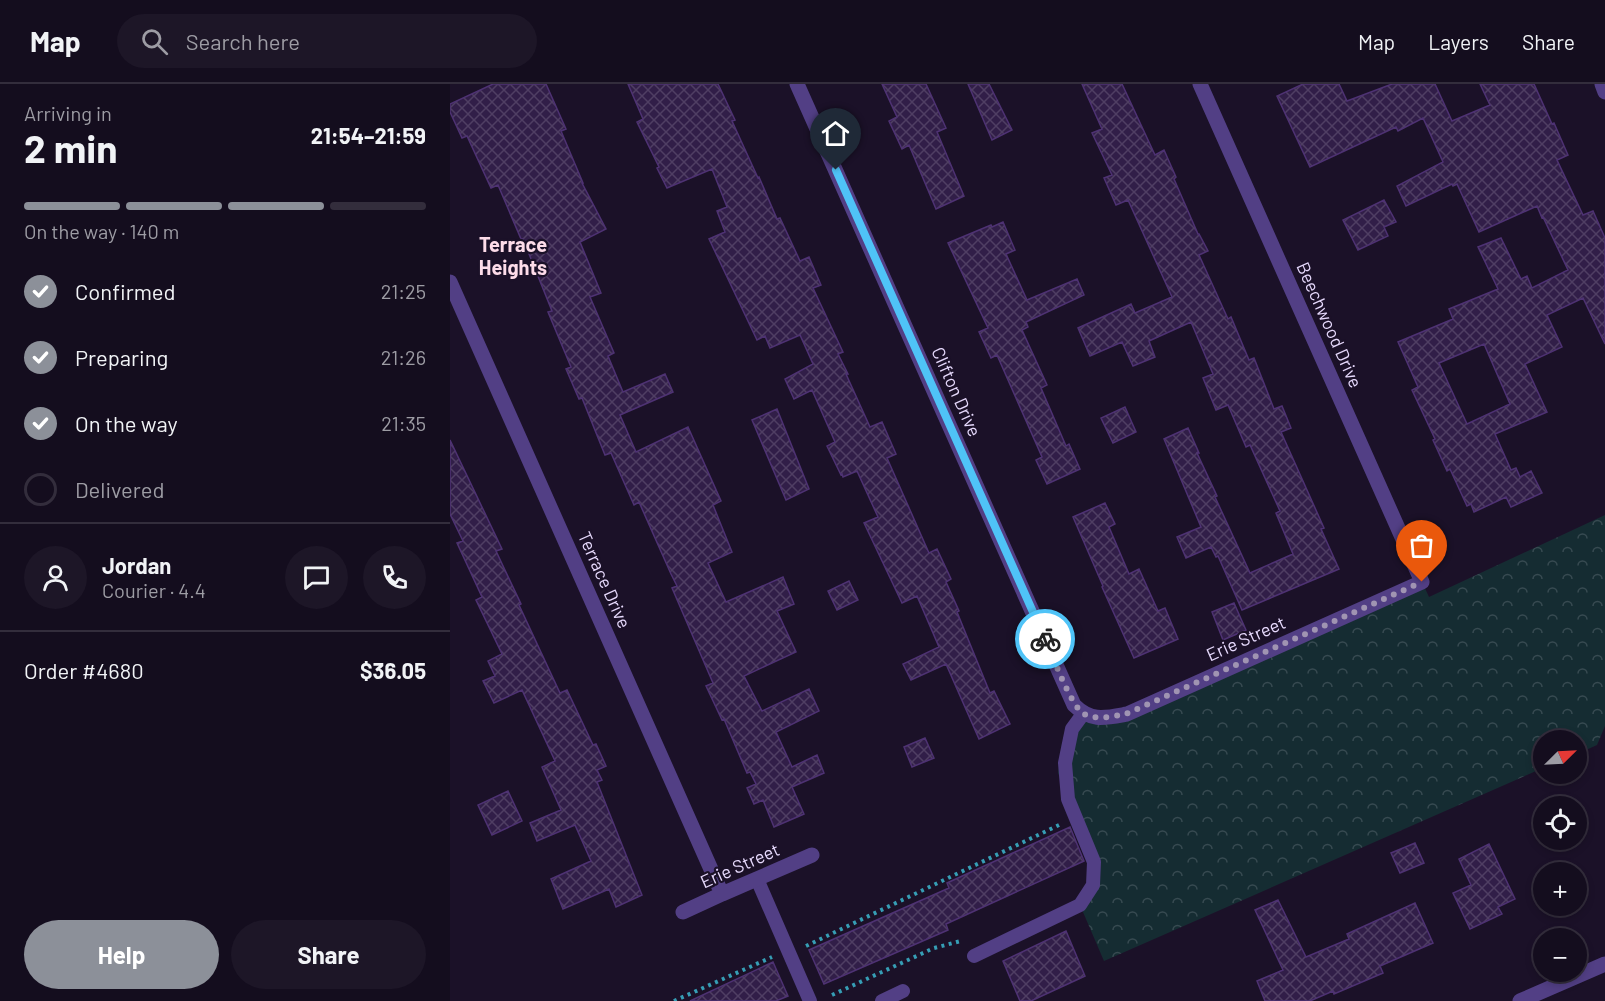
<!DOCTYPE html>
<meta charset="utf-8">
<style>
body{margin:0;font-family:Barlow,sans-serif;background:#1d1627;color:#f1f3f6;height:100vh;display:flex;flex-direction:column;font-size:22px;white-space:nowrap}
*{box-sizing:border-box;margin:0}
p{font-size:20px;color:#9d9ca4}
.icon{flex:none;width:33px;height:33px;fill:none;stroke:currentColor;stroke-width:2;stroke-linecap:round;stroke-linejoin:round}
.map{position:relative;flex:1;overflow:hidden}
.sheet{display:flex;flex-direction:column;background:#140d1e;width:450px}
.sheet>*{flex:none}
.needle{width:39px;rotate:66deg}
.buttons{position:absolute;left:1083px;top:646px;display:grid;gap:12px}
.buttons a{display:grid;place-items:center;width:54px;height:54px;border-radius:50%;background:#140d1e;box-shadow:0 3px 9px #0003,0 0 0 2px #332d3c;font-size:30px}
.pin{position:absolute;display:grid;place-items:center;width:51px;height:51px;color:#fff;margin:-62px -26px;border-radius:50% 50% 50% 0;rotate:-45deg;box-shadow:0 0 6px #0007}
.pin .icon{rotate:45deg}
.courier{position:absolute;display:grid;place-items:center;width:60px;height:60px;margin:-30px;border:4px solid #4fc3f7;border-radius:50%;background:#fff;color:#222;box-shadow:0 2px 8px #0007}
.overview em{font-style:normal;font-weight:700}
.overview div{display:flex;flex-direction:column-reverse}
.overview{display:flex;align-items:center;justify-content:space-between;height:102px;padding:0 24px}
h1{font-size:39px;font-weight:700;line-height:45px}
.bar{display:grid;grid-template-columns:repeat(4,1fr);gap:9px 6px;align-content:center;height:72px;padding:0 24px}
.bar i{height:8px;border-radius:4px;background:#332d3c}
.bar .selected{background:#8c9099}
.bar p{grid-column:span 4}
.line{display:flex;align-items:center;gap:15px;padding:0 24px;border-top:2px solid #332d3c}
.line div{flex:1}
.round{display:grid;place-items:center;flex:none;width:63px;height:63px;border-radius:32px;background:#1d1627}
ol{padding:0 24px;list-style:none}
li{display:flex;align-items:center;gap:18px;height:66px}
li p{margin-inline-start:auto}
li .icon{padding:6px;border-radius:50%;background:#8c9099;color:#fff;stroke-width:4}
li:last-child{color:#9d9ca4}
li i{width:33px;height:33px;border:3px solid #332d3c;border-radius:50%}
.action{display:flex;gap:12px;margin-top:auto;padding:12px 24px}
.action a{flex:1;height:69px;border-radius:36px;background:#8c9099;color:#fff;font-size:24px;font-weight:700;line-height:69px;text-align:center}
.action a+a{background:#1d1627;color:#f1f3f6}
header{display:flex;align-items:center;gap:36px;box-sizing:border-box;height:84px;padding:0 30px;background:#140d1e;border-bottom:2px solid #332d3c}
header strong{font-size:28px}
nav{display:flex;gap:33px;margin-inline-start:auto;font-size:21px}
.search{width:420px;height:54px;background:#1d1627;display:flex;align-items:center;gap:15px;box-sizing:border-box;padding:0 21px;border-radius:33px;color:#9d9ca4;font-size:22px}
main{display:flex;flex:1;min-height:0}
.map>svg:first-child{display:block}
.forest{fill:url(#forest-crowns)}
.building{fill:url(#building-cross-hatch);stroke:#4e3273;stroke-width:1.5;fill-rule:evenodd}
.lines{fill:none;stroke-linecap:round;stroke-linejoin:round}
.path{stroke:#369eb5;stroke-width:4;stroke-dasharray:3 4.5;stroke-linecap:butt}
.lane{stroke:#523f85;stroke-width:14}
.street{stroke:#523f85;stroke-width:15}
.done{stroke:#a094b2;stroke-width:6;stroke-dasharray:0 10.8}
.route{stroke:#4fc3f7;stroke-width:8}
.labels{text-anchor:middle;stroke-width:4.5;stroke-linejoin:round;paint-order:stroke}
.street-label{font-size:18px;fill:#e7dafd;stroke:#1b1128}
.neighbourhood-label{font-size:20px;font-weight:bold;fill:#fddce9;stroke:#1b1128}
</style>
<header>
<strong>Map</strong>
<div class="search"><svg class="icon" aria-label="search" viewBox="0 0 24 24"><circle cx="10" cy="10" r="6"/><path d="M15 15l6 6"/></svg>Search here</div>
<nav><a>Map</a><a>Layers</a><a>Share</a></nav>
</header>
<main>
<section class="sheet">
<div class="overview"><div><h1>2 min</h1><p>Arriving in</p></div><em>21:54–21:59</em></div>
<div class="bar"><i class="selected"></i><i class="selected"></i><i class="selected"></i><i></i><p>On the way · 140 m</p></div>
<ol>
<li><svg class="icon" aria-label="check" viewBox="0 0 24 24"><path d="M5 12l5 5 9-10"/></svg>Confirmed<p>21:25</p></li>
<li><svg class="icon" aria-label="check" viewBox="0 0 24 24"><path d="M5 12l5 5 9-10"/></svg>Preparing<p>21:26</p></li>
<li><svg class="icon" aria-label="check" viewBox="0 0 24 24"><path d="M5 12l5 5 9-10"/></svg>On the way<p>21:35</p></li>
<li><i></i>Delivered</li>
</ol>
<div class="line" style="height:108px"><a class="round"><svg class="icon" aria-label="person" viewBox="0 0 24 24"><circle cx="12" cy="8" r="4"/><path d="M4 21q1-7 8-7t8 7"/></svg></a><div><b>Jordan</b><p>Courier · 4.4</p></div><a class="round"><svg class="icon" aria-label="chat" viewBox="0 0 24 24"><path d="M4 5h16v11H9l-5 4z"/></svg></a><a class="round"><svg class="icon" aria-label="phone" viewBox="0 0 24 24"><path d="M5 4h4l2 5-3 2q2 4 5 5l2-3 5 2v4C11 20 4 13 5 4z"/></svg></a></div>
<div class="line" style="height:78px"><div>Order #4680</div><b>$36.05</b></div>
<div class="action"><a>Help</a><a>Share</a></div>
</section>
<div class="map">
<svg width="1155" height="917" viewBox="0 0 1155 917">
<defs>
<pattern id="forest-crowns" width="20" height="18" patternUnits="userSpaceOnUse" patternTransform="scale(1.5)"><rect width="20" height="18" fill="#152c32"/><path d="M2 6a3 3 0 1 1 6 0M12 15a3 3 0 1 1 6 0" fill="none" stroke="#374a51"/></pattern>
<pattern id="building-cross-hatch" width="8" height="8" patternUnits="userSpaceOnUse" patternTransform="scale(1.5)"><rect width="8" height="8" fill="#311e48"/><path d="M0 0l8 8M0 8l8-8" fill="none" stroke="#4f3e63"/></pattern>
</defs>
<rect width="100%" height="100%" fill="#1b1128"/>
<path class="forest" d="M1155,431V642L1147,661L1127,670L1126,657H1094L1093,684L654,877L630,821L644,777L608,689L612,659L633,630L650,634L972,498L979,513Z"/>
<path class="building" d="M43,0H96L116,45L111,47L133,99H132L156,145L130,158L151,209L140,213L164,269L158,272L173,308L215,290L223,308L170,331L186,368L238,343L271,417L263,421L282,468L258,479L276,518L333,493L344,520L327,527L346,568L294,592L312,627L359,605L369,627L326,648L342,683L367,671L374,689L342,703L354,730L324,743L313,716L304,720L297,704L306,700L300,688L297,689L274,635L272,636L256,602L263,599L222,504L227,502L221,490L189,418L184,421L161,369L155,371L132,314L129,315L116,285L121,283L98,228L102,227L73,155H71L48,101L41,104L17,52L12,54L0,28V20Z
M178,0H268L285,36L282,37L308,94L309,93L327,135L330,134L350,177L359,173L371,201L363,204L393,268L388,270L398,290H396L420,343L432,338L446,370L437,374L479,469L487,465L501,495L496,498L509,527L507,528L540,609L544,607L560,640L529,655L496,580L461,596L453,580L489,563L467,512L452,519L414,439L428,433L407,387L393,393L392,390L391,391L377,362L385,358L362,306L344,315L335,295L363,280L350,251L320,264L315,252L307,256L259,155L275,148L267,127L277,123L262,85L217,104L207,84L209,83L187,38L193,35Z
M432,0H476L496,44L487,48L514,112L486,125L459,61L452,65L439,37L447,33Z
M518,0H539L562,46L542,56Z
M632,0H672L705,71L714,66L726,93L724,95L748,150H749L758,167L749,171L778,235L781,233L799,276L804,274L824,325L832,322L841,344L831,348L874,444L871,445L889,485L792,526L768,472L766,473L761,463L736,474L727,453L751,443L714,355L738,344L749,369H747L767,412L765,413L800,489L843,470L826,429L830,427L800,361L796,363L778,321L766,326L753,294L763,290L741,238L699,257L705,273L683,282L672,258L640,272L628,244L681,220L685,229L722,213L678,116L666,121L654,94L662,91L642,49L652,45Z
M853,0H889L897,17L942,0H985L1002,37L1040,21L1030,0H1084L1102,40L1104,39L1118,71L1107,76L1133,131L1143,127L1155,154V260L1133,214L1097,231L1112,263L1075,280L1097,328L1045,350L1061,386L1066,384L1070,393L1081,387L1092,409L1061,423L1056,413L1024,428L1021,420L1017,422L1000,385L997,387L983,356L985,355L962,306L968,303L948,258L1003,235L999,225L1048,205L1028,163L1051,154L1071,195L1077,192L1082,204L1118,186L1093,133L1092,134L1087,122L1029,148L1007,100L1003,102L1002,100L956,122L947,102L993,78L973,34L948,47L946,43L860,83L827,12ZM1034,260L1060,320L1017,340L989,279Z
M934,116L946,138L934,143L938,152L908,166L893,136Z
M553,138L565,166L556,170L577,216L627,195L634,211L576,238L578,243L572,246L597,301L591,304L616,362L619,360L630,385L597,400L586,376L592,373L547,271L541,274L529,248L538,244L498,159L541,141L542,143Z
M675,323L686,348L663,359L651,334Z
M327,325L359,405L336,416L302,336Z
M0,356L52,465L46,467L71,520L69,521L110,609L117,606L143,661L146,660L156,682L147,686L152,696L147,698L192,811L166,823L159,805L113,825L101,795L141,777L125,741L87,757L80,739L111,726L92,683L105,677L72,606L44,619L33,597L45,592L38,577L52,570L26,516L32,513L7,459L13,457L0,430Z
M655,419L665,440L659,443L679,490L689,485L708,527L715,524L728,555L684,574L652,503L653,502L623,433Z
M399,497L408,516L387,526L378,507Z
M784,519L796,546L773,556L762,528Z
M475,654L484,674L462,683L454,663Z
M58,707L72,737L42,751L28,721Z
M620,743L634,777L496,840L498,846L374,900L359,866L499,804L497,799Z
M965,759L974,779L950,789L941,769Z
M1039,760L1065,815L1048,823L1052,830L1020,845L1003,809L1021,801L1009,775Z
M828,816L856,873L899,855L897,850L965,819L983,859L930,882L933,889L884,910L883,907L860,917H815L807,897L833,886L805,826Z
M616,847L635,892L581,917H570L553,877Z
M323,878L338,912L326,917H240Z"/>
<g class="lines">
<path class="path" d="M356,862L609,741
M382,911L484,864L511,857
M224,917L322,873"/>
<path class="lane" d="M307,795L360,917
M524,872L630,821L643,801L644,778L618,715L615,679L622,645L633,630
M432,917L453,907"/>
<path class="street" d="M347,0L624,621C641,638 655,634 677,630L972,498L750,0
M1152,0L1155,8
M0,198L272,810
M233,828L272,810L362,771
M1070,917L1155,880"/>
</g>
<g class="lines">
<path class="done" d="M595,555C602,570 621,623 634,630C648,637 663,632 676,630L972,498"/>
<path class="route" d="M386,86L595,555"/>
</g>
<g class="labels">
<g class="street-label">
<text transform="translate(879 241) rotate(66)" y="6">Beechwood Drive</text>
<text transform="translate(506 308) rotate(66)" y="6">Clifton Drive</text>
<text transform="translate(154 496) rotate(66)" y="6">Terrace Drive</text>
<text transform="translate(796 555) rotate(-24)" y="6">Erie Street</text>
<text transform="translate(290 782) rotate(-24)" y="6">Erie Street</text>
</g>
<g class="neighbourhood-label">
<text x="63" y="168">Terrace<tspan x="63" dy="23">Heights</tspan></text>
</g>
</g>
</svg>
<div class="buttons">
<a><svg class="needle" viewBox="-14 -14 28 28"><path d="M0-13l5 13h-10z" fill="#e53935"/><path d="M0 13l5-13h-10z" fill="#9d9ca4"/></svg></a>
<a><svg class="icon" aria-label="locate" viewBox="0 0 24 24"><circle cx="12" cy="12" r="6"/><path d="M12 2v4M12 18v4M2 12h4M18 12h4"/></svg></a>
<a>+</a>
<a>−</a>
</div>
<div class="pin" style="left:972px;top:498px;background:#ea580c"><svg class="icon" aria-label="bag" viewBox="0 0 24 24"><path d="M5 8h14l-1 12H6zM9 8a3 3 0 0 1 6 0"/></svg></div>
<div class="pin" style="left:386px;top:86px;background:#1f2937"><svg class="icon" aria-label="home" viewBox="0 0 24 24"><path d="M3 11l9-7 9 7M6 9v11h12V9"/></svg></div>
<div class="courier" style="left:595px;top:555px"><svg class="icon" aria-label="bike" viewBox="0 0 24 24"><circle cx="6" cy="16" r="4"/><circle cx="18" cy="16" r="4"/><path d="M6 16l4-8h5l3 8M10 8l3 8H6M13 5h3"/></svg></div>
</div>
</main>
